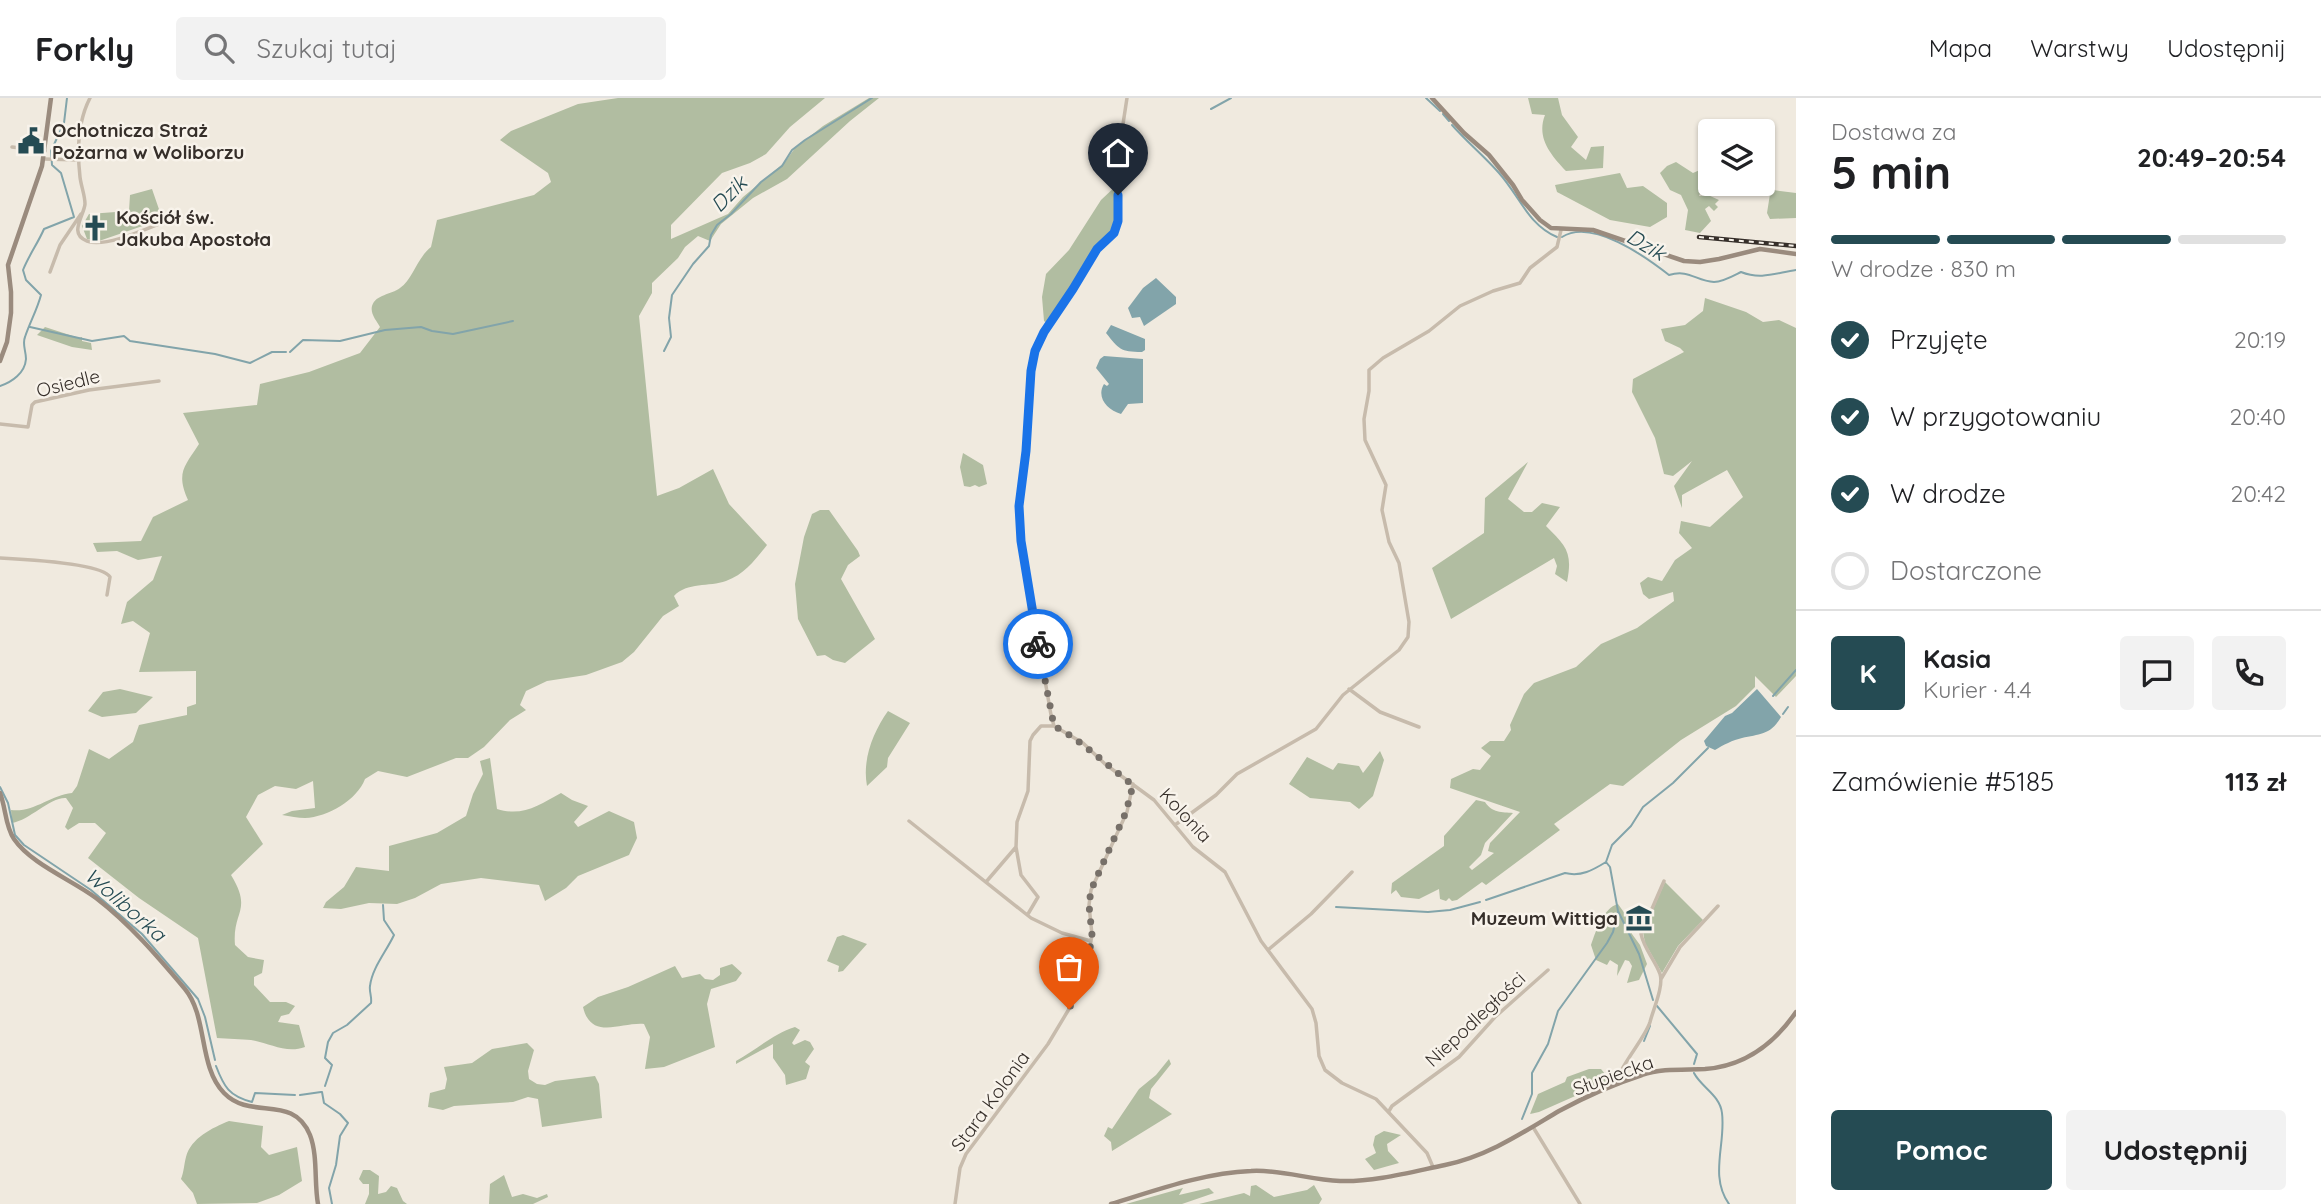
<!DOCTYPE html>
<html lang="pl">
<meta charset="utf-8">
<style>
body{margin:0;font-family:Quicksand,sans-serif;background:#f2f2f2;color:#202124;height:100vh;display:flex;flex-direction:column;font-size:26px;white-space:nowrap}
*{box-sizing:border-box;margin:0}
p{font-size:23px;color:#757577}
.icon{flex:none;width:38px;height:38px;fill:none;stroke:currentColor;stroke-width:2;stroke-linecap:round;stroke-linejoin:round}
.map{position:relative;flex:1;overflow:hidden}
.side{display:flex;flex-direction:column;background:#fff;width:525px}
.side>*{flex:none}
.buttons{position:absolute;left:1698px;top:21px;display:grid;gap:14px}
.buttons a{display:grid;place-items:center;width:77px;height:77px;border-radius:7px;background:#fff;box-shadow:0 2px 5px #0004;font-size:35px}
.pin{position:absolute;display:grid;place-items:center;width:60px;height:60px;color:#fff;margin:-72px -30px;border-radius:50% 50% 50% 0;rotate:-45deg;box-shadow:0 0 7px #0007}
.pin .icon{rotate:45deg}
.courier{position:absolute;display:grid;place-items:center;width:70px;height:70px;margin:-35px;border:5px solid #1a73e8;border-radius:50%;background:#fff;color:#222;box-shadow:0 2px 9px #0007}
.summary em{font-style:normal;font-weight:700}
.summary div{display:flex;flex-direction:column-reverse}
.summary{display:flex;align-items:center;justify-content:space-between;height:119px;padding:0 35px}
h1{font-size:46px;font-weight:700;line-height:52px}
.bar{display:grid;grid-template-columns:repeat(4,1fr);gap:10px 7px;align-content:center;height:84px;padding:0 35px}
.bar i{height:9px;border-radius:5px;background:#e0e0e0}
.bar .on{background:#254b53}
.bar p{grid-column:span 4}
.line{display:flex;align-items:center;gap:18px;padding:0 35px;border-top:2px solid #e0e0e0}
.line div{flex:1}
.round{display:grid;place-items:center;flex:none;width:74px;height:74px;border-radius:7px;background:#f2f2f2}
ol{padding:0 35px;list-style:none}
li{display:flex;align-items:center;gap:21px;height:77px}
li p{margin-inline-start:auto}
li .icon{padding:7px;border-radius:50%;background:#254b53;color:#fff;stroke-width:4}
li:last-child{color:#757577}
li i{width:38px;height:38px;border:4px solid #e0e0e0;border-radius:50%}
.cta{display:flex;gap:14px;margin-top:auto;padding:14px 35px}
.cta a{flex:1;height:80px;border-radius:7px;background:#254b53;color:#fff;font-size:28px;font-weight:700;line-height:80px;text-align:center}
.cta a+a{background:#f2f2f2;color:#202124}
header{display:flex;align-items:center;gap:42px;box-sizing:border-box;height:98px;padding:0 35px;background:#fff;border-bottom:2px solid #e0e0e0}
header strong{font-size:33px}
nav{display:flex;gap:38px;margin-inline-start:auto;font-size:24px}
.search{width:490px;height:63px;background:#f2f2f2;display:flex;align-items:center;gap:18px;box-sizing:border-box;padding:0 24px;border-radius:7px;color:#757577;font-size:26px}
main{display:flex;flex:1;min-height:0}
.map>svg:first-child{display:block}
.green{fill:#b1bda1}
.water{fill:#82a4aa}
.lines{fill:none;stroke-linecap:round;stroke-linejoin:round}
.stream{stroke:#82a4aa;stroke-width:2}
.street{stroke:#c7bbac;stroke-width:3.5}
.secondary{stroke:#9a8b7e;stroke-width:4.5}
.rail-casing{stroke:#362f2a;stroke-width:4.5}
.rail{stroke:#f8f3eb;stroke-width:2;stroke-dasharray:5;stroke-linecap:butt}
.done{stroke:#777069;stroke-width:7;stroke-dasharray:0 12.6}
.route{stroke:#1a73e8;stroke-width:9}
.labels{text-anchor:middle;stroke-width:5;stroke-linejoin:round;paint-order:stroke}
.poi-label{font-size:19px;font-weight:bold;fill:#362f2a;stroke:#f8f3eb;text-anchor:start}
.street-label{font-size:19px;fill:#362f2a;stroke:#f8f3eb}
.water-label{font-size:21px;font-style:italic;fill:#254b53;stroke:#f8f3eb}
</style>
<header>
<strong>Forkly</strong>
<div class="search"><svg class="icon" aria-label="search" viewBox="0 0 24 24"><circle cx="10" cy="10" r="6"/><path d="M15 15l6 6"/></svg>Szukaj tutaj</div>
<nav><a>Mapa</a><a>Warstwy</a><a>Udostępnij</a></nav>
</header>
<main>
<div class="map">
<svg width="1796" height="1106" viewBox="0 0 1796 1106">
<rect width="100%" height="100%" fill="#f0eadf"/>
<path class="green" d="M618,0H825L790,29L766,56L750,65L722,75L671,127V141L728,116L743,99L785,64L795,50L823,28L869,0H879L850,23L787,81L753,100L721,126L710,143L698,138L685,149L678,160L652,185V195L639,218L657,398L679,390L713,371L729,406L767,447C755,462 745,476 726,483C709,489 687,484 674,498L679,508L663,518L634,554L622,564L586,577L547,583L526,593L520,607L526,612L510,622L484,649L468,660H456L407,679L378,673L365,681C357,702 328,719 305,720C298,720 290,718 282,717L292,713L315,710L313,683L296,691L275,688L258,697L246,719L263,746L231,777C253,813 232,813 235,847L248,859L264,862L262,875L254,879V887L270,904H286L295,908L289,916L281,918L278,924L299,927L305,949C286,956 269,945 251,942C242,941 227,941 217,940L198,840L139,800L88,760L106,735L95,725H79L68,732L65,729L73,710L66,700C50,699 30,722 12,725L11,712C33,715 51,697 72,695L77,688L89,651L109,661L133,644L139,627L187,617V609L196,606V573L139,574L150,535L133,523L121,526L127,504L153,482L162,458L138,462L117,453L97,454L93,445L141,443L153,419L188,402C176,375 184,369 199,346L183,315L257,307L260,286L309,274L360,255L380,229C377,223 370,216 372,208C376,196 391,197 400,190C413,181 417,160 431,149L437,122L534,97L551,84L548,75L500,42L511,33L578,6Z
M1528,0H1558L1562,17L1578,39L1571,49L1586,62L1591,49L1604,48L1603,70L1566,73C1551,57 1536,40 1545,17L1532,16Z
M1676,64L1693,75L1702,71L1707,79L1699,98L1708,97L1719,102L1715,106L1718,109L1714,113L1709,108L1705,111L1711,123L1700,135L1685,132L1688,112L1681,97L1670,92L1660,75L1667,68Z
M1620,75L1627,90L1643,88L1667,105V119L1650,129L1610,122L1557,94L1555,87Z
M1118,86L1114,101L1115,124L1113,133L1095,148L1048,226L1044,223L1042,199L1046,176L1069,152L1101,102Z
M1745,86H1758L1773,92L1796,95V120L1770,121L1767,115L1770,96Z
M152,91L162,120L160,122L99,143L87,141L82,128L89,116L129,113L130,97Z
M1705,200L1746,214L1763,224L1779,222L1796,230V578L1776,599L1755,578V589L1736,608L1681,642L1623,688L1610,686L1554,726L1560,732L1486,787L1482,784L1457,802L1452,803L1449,800L1446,803L1440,801L1439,791L1419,801L1401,799L1396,792L1391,796L1392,785L1444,748V738L1476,702L1485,704C1492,715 1502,714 1513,715L1485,745L1481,757L1469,769L1472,772L1494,755L1488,753L1490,745L1520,714L1450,690L1451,681L1473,671L1480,672L1491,658L1481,650L1490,643H1504L1511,632L1510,627L1524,596L1534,585L1576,569L1601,546L1637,530L1674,503L1673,494L1649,501L1643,496L1640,485L1648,479L1662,483L1675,462L1692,450L1679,435L1681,423L1710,429L1743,399L1727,372L1682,397V410L1674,388L1692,363L1673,378L1664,376L1655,340L1632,294L1633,281L1684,254L1680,250L1665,243L1661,231L1685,227L1703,213Z
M45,229L79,240L82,239V243L91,245L92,252L72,249L37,237Z
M963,355L983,367L987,386L979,389L975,387L970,389L964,388L960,369Z
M1528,364L1508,401L1524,414H1532L1542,405L1560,409L1546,428C1566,448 1573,454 1567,484L1555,476L1557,468L1554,460L1451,521L1432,470L1484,435L1485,400Z
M820,412H829L858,453L860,458L848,467L841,481L875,541L845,565L833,562L825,557L817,558L798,521L795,486L804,439L812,416Z
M120,591L153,599L136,615L102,619L88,613L103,594Z
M888,613L910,625L888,660L887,669L867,688C862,662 873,634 888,613Z
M1380,653L1384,662L1373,698L1359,711L1350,704L1310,700L1289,686L1307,659L1333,672L1338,665L1359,668L1363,675Z
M490,660L497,711C523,719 539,707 561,695L572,702L588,708L574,724L578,729L609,713L634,724L637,740L629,757L578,778L566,790L545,803L539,787L481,780L441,786L415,800L397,806L369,805L341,811L323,810L326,804L344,789L356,769L389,773V748L437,735L466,718L473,696L483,676L480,663Z
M1665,784L1703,822L1678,848L1662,875L1645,845L1643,834Z
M1618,806L1628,820L1632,836L1640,847L1647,866L1639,882L1627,885L1632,868L1629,863L1625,862L1617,878L1618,867L1610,862L1607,867L1596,862L1591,847C1596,833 1603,810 1618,806Z
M843,837L867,846L843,873L838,874L839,868L827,863L837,839Z
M732,866L742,875L736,883L711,891L707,906L715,949L664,969L645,971L650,939L644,926C621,924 591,943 583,909L598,899L628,889L675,868L682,880L700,876L705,881L713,882L720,877V870Z
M795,929L800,932L792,945L794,947L805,942L810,944L814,951L805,964L810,968L806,981L786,987L785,977L773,960V946L736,966V963C756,952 773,936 795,929Z
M527,945L534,952L528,973L529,981L537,986L545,987L555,983L595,978L599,986L602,1020L542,1029L538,1001L528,999L513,1004L454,1008L443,1012L428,1009L430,995L445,991L447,981L444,969L472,965L492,951Z
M1169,961L1171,966L1151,991L1149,1000L1172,1016L1112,1053L1111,1044L1104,1038L1108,1029L1112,1031L1139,991L1156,977Z
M1589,971H1601L1609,981L1607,984L1539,1014L1530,1016L1538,996L1565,984L1567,979Z
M229,1023L263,1028L261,1049L269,1057L297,1049L302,1083L279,1097L257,1105L197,1106L193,1095L181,1081C184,1074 184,1066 186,1059C191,1040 212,1030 229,1023Z
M1384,1033L1401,1037L1387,1046L1388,1053L1399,1065L1374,1072L1365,1061L1376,1055L1373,1047L1375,1038Z
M363,1072H370L379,1078L378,1096L386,1094L391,1088L397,1090L403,1103L407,1106H365L369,1096V1086H363L359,1081Z
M504,1077L512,1099L523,1096L537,1100L547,1096L548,1099L533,1106H489L490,1086Z
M1256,1087L1274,1099L1307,1092L1314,1087L1322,1101L1319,1106H1199L1244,1095L1250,1098L1251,1088Z
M1183,1090L1179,1097L1209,1090L1214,1095L1182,1106H1126Z"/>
<path class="water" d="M1156,180L1176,199V206L1144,228L1140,219L1132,220L1128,210L1143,190Z
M1111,227L1145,241V252L1142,254C1120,254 1119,251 1106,235Z
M1104,258L1143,261V305L1128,306L1121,316C1107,312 1096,299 1104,286L1107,288L1109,286L1096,270L1100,261Z
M1757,591L1781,619C1771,637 1759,636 1742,640C1733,642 1723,647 1715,652L1706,648L1704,643L1725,618L1732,615Z"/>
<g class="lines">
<path class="stream" d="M1426,0L1440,13
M1211,11L1231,0
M1443,16L1449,23
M1452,27C1467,44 1484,58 1499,75C1519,97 1528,127 1557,139
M1562,139C1592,120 1646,159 1669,177C1689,171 1696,183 1714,184C1723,184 1733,178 1741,174C1761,182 1776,175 1796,172
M30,229L92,243L124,238L130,243L215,256L250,265L272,254H286
M664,253L671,239L669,220L672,197L693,166L709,148L711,137L717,127L731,116L761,84L782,68L792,52L805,42L872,0
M290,254L303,242L340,243L385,232L421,229L432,233L453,236L513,223
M0,288C12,284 25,275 26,261C26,253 22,246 25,239C30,224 37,212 41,197L26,182L23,172C29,157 38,145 44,131L74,119L61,75L52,67L51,53L64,25L67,0
M1773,598L1796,572
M1783,616L1788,609
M0,689L8,705L15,737L24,747L91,792L142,836L198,901L205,919L215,962
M1486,802L1565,775C1581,779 1593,772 1606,764
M1336,809L1428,814L1450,812L1480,804
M1653,902L1639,856L1618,813L1610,769L1606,764L1612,747L1631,728L1643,709L1673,685L1708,650
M1657,908L1697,956L1694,966
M1644,943L1650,928
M216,968C224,989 229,998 252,1004L255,995L295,997
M1694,975C1701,989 1720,997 1722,1015C1726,1046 1709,1078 1729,1106
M325,988L332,967L325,960L328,944L333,935L347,927L371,905C372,899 369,893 370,888C372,870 386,854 394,837L384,822L383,807
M322,994L324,1005L340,1016L348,1025L340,1038L336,1067L329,1090L332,1106
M300,997L321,994
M1522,1021L1532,996V975L1548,946L1558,913L1607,845L1613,834L1618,814"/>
<path class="street" d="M90,0C78,23 77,53 80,79C81,88 85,97 85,106C84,118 68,136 87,143C105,150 146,131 164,124
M1127,0L1119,52L1121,85L1116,107L1117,129L1097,151L1073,191L1044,234L1035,253L1031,273L1026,353L1019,408L1021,443L1051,617L1054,628L1083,645L1105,666L1154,702L1193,749L1225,774L1261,843L1312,911L1316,925L1319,958L1325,972L1342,985L1376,1001L1427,1055L1433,1069
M12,49L45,53
M44,61L80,62
M50,174L60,147L81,116
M0,326L28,329L32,307L35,304L89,292L159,283
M0,460C20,461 101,465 110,479L107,497
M1349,591L1380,614L1419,629
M909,723L1031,820L1062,835L1091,843
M1175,727L1216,697L1237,676L1316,631L1343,597L1399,552L1408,539L1409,524L1399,465L1389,444L1382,412L1386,387L1365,342L1364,321L1369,293V272L1383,260L1429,233L1460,208L1493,193L1520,185L1530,170L1557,149L1561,132
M1016,749L1021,777L1038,799L1028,816
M986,784L1016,749L1017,724L1028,693L1030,643L1033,637L1041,628H1054
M1268,852L1311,816L1352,774
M1661,881L1680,849L1718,808
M1618,986C1615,973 1645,941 1650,924C1653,912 1664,888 1660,876C1655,862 1644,851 1641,836L1664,783
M1389,1013L1392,1008L1459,959L1495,919L1548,872
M1533,1029L1580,1106
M955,1106L960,1070L966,1056L1048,946L1069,911L1085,876L1092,837L1089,807L1091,792L1127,714L1133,686"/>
<path class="secondary" d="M1432,0L1464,35L1489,57L1513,87L1522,102L1540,122L1551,130L1593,132L1684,163L1700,164L1719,161L1760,151L1796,156
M0,263L7,244L11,215V194L8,167L42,68L51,0
M0,695C6,710 5,728 14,741C31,766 72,782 96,800C130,826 158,859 185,891C208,919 198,968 224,995C251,1023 293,995 310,1037C318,1058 314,1084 318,1106
M1111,1106C1157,1092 1203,1075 1251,1073C1280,1071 1310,1082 1340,1083C1374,1084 1411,1074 1445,1067C1488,1058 1522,1035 1559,1013C1585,999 1614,986 1642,977C1662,970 1684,972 1705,971C1744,968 1774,946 1796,914"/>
<g class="rail-casing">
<path id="rail" d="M1699,139L1796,148"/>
</g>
<use href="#rail" class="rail"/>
</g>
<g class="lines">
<path class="done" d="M1038,546L1054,628C1084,644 1106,667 1133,687L1126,714L1091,792L1089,807L1092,837L1087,870L1069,911"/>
<path class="route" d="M1038,546L1021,443L1019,408L1026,353L1031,273L1035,253L1044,234L1073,191L1097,151L1114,135L1118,123V97"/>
</g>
<defs>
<g id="civic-bare" transform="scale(2.1)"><path d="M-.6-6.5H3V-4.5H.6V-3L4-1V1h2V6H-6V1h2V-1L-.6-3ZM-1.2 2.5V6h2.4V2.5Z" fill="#254b53" stroke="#f8f3eb" stroke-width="2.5" paint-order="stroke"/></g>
<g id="church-bare" transform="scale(2.1)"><path d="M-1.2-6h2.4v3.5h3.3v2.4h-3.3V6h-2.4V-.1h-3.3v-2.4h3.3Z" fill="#254b53" stroke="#f8f3eb" stroke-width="2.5" paint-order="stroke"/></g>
<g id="museum-bare" transform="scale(2.1)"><path d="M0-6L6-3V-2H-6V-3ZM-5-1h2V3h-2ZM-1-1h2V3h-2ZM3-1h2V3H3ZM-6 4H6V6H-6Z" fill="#254b53" stroke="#f8f3eb" stroke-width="2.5" paint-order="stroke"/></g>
</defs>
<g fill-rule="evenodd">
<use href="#civic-bare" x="31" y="43"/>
<use href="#church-bare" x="95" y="130"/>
<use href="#museum-bare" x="1639" y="820"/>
</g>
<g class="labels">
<g class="poi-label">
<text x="52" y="39">Ochotnicza Straż<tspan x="52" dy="22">Pożarna w Woliborzu</tspan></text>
<text x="116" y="126">Kościół św.<tspan x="116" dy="22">Jakuba Apostoła</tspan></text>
<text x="1618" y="827" text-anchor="end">Muzeum Wittiga</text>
</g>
<g class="street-label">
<text transform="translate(68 285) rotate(-14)" y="7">Osiedle</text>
<text transform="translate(1186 717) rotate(47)" y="7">Kolonia</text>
<text transform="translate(1475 921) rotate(-43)" y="7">Niepodległości</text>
<text transform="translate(1613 977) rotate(-20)" y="7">Słupiecka</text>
<text transform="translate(990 1003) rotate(-54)" y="7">Stara Kolonia</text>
</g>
<g class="water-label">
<text transform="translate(729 96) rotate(-45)" y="7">Dzik</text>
<text transform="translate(1646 147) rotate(30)" y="7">Dzik</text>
<text transform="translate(125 807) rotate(41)" y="7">Woliborka</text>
</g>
</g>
</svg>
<div class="buttons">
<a><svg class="icon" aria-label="layers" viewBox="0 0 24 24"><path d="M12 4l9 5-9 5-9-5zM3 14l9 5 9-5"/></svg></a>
</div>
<div class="pin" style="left:1069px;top:911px;background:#ea580c"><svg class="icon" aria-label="bag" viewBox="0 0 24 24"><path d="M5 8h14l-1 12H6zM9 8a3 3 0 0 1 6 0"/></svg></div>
<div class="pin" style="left:1118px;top:97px;background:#1f2937"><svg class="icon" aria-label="home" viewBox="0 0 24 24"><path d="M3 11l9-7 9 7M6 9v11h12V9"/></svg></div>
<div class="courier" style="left:1038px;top:546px"><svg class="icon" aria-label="bike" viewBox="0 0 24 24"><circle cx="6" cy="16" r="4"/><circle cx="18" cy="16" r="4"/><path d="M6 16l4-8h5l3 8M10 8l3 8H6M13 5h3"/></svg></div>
</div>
<section class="side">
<div class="summary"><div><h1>5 min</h1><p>Dostawa za</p></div><em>20:49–20:54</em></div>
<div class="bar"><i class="on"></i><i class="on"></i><i class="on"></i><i></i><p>W drodze · 830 m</p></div>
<ol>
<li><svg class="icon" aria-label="check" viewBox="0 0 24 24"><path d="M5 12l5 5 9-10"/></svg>Przyjęte<p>20:19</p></li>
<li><svg class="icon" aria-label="check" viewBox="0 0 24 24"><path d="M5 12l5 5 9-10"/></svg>W przygotowaniu<p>20:40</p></li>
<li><svg class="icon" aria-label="check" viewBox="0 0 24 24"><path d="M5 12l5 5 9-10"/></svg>W drodze<p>20:42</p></li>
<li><i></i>Dostarczone</li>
</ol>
<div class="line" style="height:126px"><b class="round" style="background:#254b53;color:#fff">K</b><div><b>Kasia</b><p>Kurier · 4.4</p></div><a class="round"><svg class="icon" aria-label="chat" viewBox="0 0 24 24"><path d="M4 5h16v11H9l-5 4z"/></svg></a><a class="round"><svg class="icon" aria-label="phone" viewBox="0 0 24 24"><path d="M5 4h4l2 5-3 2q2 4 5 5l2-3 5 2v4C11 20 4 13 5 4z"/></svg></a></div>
<div class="line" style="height:91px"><div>Zamówienie #5185</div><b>113 zł</b></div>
<div class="cta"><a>Pomoc</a><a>Udostępnij</a></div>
</section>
</main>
